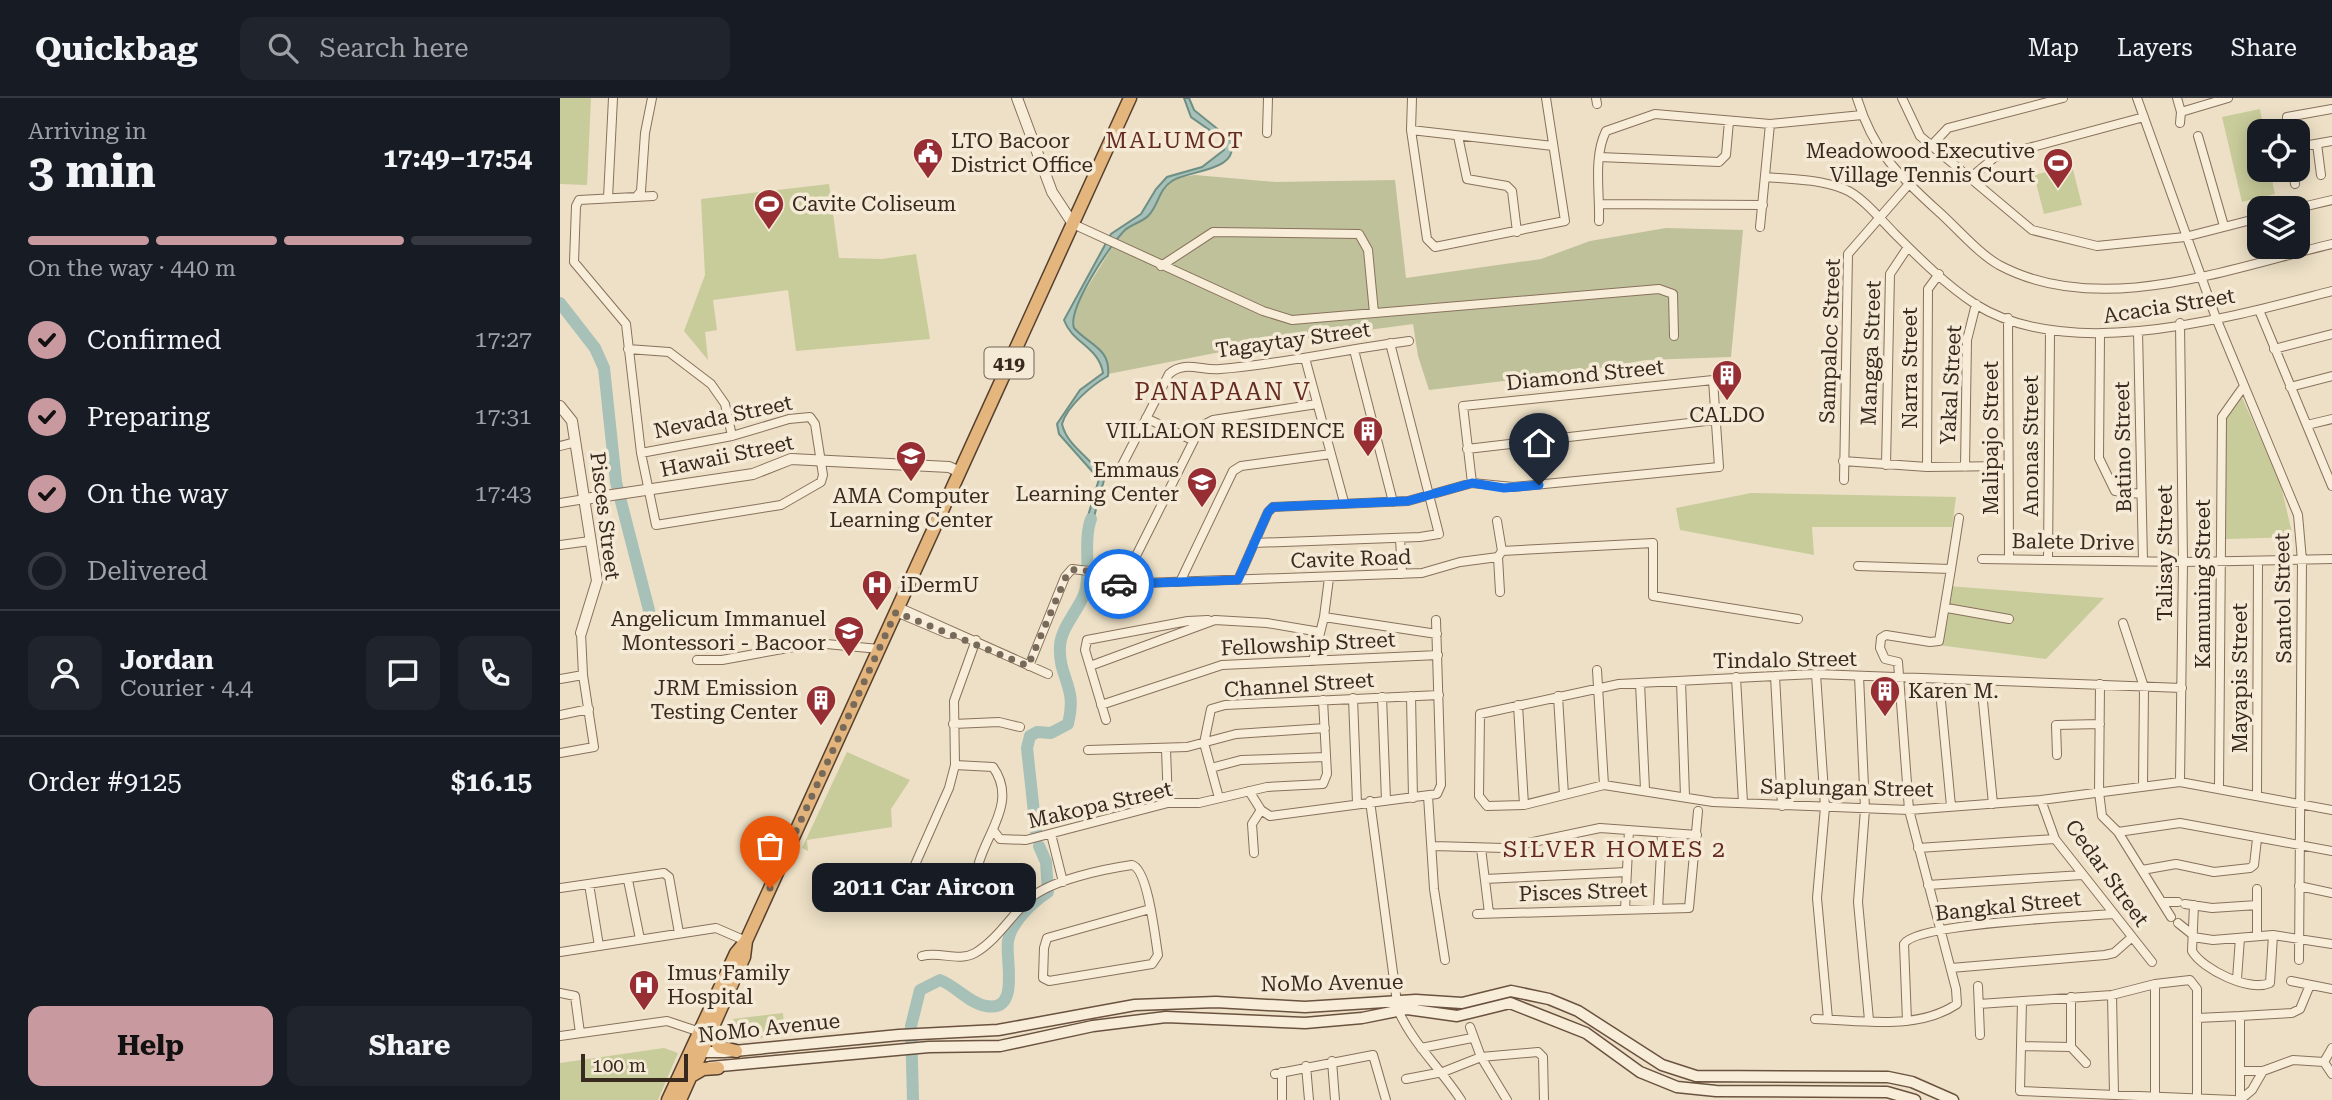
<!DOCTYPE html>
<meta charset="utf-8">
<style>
body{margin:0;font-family:"Roboto Serif",serif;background:#20242c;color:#f1f3f6;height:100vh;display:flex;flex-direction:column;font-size:26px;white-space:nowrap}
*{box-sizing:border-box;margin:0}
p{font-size:23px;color:#9ea1a6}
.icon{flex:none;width:38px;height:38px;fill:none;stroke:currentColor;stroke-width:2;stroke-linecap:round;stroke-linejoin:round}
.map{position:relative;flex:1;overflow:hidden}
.panel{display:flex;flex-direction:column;background:#171b24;width:560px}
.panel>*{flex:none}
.tools{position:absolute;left:1687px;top:21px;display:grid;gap:14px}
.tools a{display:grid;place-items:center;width:63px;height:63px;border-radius:14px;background:#171b24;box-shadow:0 4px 18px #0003;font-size:35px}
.scale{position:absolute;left:21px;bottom:18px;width:107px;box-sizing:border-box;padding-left:7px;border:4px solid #392a20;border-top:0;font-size:19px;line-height:24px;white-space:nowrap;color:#392a20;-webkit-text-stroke:5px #f5ead6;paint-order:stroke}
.pin{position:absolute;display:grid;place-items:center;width:60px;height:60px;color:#fff;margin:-72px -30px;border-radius:50% 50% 50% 0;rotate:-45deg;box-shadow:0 0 7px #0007}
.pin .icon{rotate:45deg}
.courier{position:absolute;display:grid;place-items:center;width:70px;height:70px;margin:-35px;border:5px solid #1a73e8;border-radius:50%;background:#fff;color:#222;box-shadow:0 2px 9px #0007}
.bubble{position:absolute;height:49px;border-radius:14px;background:#171b24;box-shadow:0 4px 18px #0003;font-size:23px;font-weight:700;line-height:49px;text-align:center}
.summary em{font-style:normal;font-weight:700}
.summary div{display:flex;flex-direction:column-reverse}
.summary{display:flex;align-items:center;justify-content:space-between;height:119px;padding:0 28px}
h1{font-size:46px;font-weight:700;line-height:52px}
.bar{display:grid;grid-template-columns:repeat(4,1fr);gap:10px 7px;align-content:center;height:84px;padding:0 28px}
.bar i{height:9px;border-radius:5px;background:#363941}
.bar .current{background:#c89a9f}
.bar p{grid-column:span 4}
.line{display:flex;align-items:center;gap:18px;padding:0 28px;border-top:2px solid #363941}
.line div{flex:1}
.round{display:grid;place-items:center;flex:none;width:74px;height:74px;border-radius:14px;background:#20242c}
ol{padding:0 28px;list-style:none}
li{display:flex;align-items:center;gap:21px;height:77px}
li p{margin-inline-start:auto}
li .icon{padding:7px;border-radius:50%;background:#c89a9f;color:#111;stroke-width:4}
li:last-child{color:#9ea1a6}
li i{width:38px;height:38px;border:4px solid #363941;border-radius:50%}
.action{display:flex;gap:14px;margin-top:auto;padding:14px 28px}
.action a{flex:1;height:80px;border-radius:14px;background:#c89a9f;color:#111;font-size:28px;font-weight:700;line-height:80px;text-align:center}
.action a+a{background:#20242c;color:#f1f3f6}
header{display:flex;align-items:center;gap:42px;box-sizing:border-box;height:98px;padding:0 35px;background:#171b24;border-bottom:2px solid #363941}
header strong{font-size:33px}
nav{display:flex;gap:38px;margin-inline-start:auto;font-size:24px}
.search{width:490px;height:63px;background:#20242c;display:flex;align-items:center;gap:18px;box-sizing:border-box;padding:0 24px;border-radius:14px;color:#9ea1a6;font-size:26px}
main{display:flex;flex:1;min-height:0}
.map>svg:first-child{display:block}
.green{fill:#c8cb9a}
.cemetery{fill:#bec199}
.water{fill:#a7c1b8;stroke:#6e8f85;stroke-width:2}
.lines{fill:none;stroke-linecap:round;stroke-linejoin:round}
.river{stroke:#a7c1b8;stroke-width:12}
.minor-casing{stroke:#88715c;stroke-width:10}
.tertiary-casing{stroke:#88715c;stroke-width:12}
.secondary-casing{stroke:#6a523f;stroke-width:13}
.trunk-casing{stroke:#564030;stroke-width:15}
.minor{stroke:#f8edd9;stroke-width:8}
.tertiary{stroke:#f8edd9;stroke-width:10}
.secondary{stroke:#f8edd9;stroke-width:10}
.trunk{stroke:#e4b67d;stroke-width:12}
.done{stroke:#786a5a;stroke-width:7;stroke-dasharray:0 12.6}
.route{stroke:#1a73e8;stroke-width:9}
.labels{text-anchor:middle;stroke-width:7;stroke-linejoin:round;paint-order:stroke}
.shield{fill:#f5ead6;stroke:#716457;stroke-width:2}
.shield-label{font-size:19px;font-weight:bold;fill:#392a20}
.poi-label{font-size:21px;fill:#392a20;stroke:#f5ead6;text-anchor:start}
.street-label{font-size:21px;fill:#392a20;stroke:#f5ead6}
.neighbourhood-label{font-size:23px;letter-spacing:2px;fill:#652b20;stroke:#f5ead6}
.quarter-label{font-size:24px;letter-spacing:2px;fill:#652b20;stroke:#f5ead6}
</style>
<header>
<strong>Quickbag</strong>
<div class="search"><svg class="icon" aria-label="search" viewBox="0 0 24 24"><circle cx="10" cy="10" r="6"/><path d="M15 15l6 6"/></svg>Search here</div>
<nav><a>Map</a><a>Layers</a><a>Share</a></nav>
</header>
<main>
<section class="panel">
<div class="summary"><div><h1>3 min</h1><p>Arriving in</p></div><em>17:49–17:54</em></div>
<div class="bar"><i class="current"></i><i class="current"></i><i class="current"></i><i></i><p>On the way · 440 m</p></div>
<ol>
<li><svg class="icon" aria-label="check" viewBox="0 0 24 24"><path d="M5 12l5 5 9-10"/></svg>Confirmed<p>17:27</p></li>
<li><svg class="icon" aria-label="check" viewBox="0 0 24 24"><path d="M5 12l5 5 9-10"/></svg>Preparing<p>17:31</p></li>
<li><svg class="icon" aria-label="check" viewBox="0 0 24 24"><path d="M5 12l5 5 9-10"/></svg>On the way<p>17:43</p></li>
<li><i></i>Delivered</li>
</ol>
<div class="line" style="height:126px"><a class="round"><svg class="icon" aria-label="person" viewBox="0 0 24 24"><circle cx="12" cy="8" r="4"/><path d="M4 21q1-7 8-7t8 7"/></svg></a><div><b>Jordan</b><p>Courier · 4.4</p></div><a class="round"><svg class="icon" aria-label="chat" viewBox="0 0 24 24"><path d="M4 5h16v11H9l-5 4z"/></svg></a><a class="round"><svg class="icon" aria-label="phone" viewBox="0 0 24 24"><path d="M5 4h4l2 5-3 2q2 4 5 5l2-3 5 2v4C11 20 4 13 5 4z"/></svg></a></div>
<div class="line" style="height:91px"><div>Order #9125</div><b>$16.15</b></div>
<div class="action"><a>Help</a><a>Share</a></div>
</section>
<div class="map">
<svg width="1772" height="1002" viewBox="0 0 1772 1002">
<rect width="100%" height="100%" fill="#ede0c6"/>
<path class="green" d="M0,0H31L27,87L0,86Z
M1700,11L1704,33H1699V72H1710L1715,96L1682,104L1662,19Z
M1512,68L1522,107L1484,116L1474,77Z
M269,86L279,160L322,161L356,156L370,241L236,253L228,192L153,202L157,232L145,234L148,262L124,233L145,177L141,101Z
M1681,297L1720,384L1733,439L1666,441V313Z
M1191,395L1396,399L1392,429H1252L1254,457L1120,432L1116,410Z
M1388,488L1544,500L1486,561L1378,547Z
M287,654L350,682L331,711L332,729L247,742L248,753L242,750Z
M223,915L225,937L176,943L173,921Z
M104,950L118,955L98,1002H0V965Z"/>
<path class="cemetery" d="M635,77L716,84L835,82L846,180L981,161L1030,143L1106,130L1183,132L1171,259L1086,262L1017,274L869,292L858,258L853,226L696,247L548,276C548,249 530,247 514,230V211L556,143L566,132L579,124L608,85L616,80Z"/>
<path class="water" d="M624,0H629L634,12L670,41C683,74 627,72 612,83C598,92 599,107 588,118C582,124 572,126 565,132C550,147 507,211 514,230C530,248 551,250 548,278C532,287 507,308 502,326C508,351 534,360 544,382L529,437L524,436L525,428L539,381L499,336L497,326L520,292L543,275C539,249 512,245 504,222L551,136L581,116L596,91L607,79L642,69L664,52L665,43L631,19Z"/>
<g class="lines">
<path class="river" d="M0,205L35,250L44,270L56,384L92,524
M476,733L467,650L470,638L477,634L491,635L508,626C518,588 498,580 500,548C501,529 519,512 525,494C531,472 523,443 531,421
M353,1002L351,928L360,892L380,882C396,888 410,906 426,908C461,914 445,862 448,843C451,824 473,804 488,794L486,764L479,748"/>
<g class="minor-casing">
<path id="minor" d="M852,0L851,32L867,141L875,149L1005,123L986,0
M1036,0L1037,6
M1297,0C1313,53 1339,78 1379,114C1398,131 1418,155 1439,167C1540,221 1670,170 1772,146
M1342,0L1360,38L1472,132L1537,148L1625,139L1699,120
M1577,0L1656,220L1738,417L1742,462L1739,862
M1617,0L1621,14L1668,0
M1620,25L1621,14
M851,32L993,48
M1726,33L1727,19L1772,11
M707,35L708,0
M898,38L907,81L947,88L952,93L957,134
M1638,38L1664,128
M1757,46L1761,77
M1371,48L1388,30L1503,0
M1738,49L1772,43
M1039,59L1159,64L1166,57L1169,23
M1733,72L1735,86
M1205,79C1231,81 1259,81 1284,91C1302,98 1321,122 1335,136C1359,160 1386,187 1415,206C1510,266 1670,219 1772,193
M1410,80L1435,59L1584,19
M77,98L81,93L85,35L92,0
M48,100L53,0
M1039,106L1203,107
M1738,110L1772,102
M1039,123C1040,95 1033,59 1046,33L1095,16L1210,26L1302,17
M513,126L703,213L732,222L1099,191L1113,196L1114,238
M1200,129L1210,26
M601,168L653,134L799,136L808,152L814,215
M1699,212L1772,388
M1448,220L1449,460
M1620,225L1623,464L1620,684
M1578,233L1583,463
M1540,237L1539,360L1555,393L1581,396
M68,251L109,254L151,286L165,306L172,338
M1714,251L1772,236
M794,252L833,404
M745,260L784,404
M1730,289L1772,278
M586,320L632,342
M1747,327L1772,321
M0,348L16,344
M907,351L1155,322
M81,355L172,338L229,321L250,319L255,326L263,377L261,384L221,407L96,427L81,355L66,226L14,164L16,108L19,102L93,98
M1283,363L1367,369L1447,368
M1326,367L1330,176L1348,149
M1367,369L1368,191L1379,176
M1405,369L1407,242L1416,206
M558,375L609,276C624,262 642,273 660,271C724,266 786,251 849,243
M1284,382L1288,156L1349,86
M0,405L25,401
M937,423L942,453
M840,440L842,476
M694,445L860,439L879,436L830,245
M0,447L30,443
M938,459L942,453L1093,445V498L1238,521
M938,459L940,494
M1422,461L1623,464L1772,461
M1488,462L1490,234
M1298,468L1391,471L1399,420
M678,482L708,414L713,409L848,403L912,385L953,389L1159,369L1153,282L903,308L912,385
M620,484L673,373L681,368L771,356
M571,486V468L641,328L653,322L757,306
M338,509L488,576
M1387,510L1449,521
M336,514L388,536
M764,519L877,536
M1563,525L1584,589L1583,688
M137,562H162L256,545L319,551
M753,563L764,519L769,480
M469,568L505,479L512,471L529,473L555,486L862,475L900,464L938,459
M530,568L655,522L707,525L760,534
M1037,572L1044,687
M1256,576L1265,709L1257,800L1268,921
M1215,578L1222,708
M1299,578L1305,711L1298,804L1309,922
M1176,579L1183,705
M0,581L23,577
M1379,582L1391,708
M1121,583L1125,698
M1421,583L1433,706
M1080,585L1085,691
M1540,586L1539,694L1542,718L1558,734L1611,819
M1622,590L1256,576L1215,578L1059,586L920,616L919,698L927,708L964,707L1044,687L1153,704L1349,712L1481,702L1620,684L1772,712
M851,598L853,700
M998,598L1004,697
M822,599L826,702
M793,600L797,705
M541,607L662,567L878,557
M958,607L964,707
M0,617L29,611
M546,622L525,552L527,542L628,523L648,522
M393,626L439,624L460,629
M606,651L608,705
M528,652L627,649L676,636L765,630
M0,655L34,649L23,577L21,535
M1497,657L1496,627L1540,626
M395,667L433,669C458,704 426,735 418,768C416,778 417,787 418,796
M651,670L681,662L766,659
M1659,690L1662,319L1684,288
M689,693L701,712L710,718L877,696L881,687L876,522
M1697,697L1698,463
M868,698L874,791L885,862
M659,700L644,645L651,611L665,607L879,597
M1481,702L1495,741L1592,864
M810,703L838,912C853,946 881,971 901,1002
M433,732L440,741L466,742L608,705H639L707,689L763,686L767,676L763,602
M1558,734L1620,725L1772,753
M491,736L503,784
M874,748L944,750L1040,730L1137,737
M921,750L929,815
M1358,750L1495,741
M694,755L692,726L701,712
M1582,772L1616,766L1654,774L1690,770L1694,767L1697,741
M925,781L1067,774
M68,782L80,841
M29,786L39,848
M346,787L389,690L395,667L394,603L416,542
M1368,787L1522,777
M1739,788L1772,795
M0,790L104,775L109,779L119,835
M1697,791V838
M1602,804H1618
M1625,806L1652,810L1697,807
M1634,807L1632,853C1643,872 1690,894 1710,885L1713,837
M1098,811L1102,735
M1065,812L1069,732
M917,816L1129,810L1138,713
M1618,825L1633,837
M1633,839L1653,842L1713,837L1772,846
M0,854L156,830L186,843
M362,858C379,853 399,864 415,855C437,842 451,818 469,801C491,782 544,771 572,767C588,771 595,839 598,857L592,866L489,883L483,880L484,850L487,840L590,811
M1391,870L1545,857L1554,855L1571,840
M1677,881L1680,840
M1731,883L1772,891
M1595,886V998
M1418,888L1420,937
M0,895L15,898L20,935
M1552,897L1554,996
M1511,899V949L1526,965
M1462,903L1460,993L1674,1002
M1419,906L1552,897L1595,886L1630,882L1637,891V1001
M1637,920L1680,918
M1255,921C1302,922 1357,933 1397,906L1396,891L1349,712L1338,564L1325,561L1320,550L1321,540L1326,537L1370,544L1379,543L1391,471
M1347,923L1344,846C1355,825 1521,819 1552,816
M910,929L921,959L947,1002
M0,938L107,923L143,935
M1461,948L1511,949
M861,950L912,940
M1772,950L1764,964L1772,976
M772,963L775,1002
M746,968L749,1002
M1680,973H1703L1733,962L1764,964
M722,974V1002
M715,976L813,957L826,1002
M846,981L883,974L921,959L978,954L983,959L984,1002
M1680,1002V918L1732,915L1740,911L1750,887
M1680,1002L1692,992L1703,973"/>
</g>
<g class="tertiary-casing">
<path id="tertiary" d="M457,0L492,94L513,126
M0,308L12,323L37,483L21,535
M25,401L193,376L231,361L389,369L400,374"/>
</g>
<g class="secondary-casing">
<path id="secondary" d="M137,954H164L339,937L438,932L575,907L656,904L745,909L856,902L902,905L951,893L989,901L1018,913L1102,967L1136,978L1328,979L1352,984L1393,1002
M150,969L369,949L440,948L533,928L606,919L745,925L802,920L847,911L897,918L950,905L1026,935L1080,974L1117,989L1156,993L1327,994L1355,1002"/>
</g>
<g class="trunk-casing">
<path id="trunk" d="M150,935L160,949L176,953
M131,978L143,971L158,970
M108,1002L176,855L186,843
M120,1002L184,859L186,843L570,0"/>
</g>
<use href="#minor" class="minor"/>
<use href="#tertiary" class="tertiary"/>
<use href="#secondary" class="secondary"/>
<use href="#trunk" class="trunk"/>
</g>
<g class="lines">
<path class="done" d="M210,790L336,514L468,568L508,474C527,464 541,486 559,486"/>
<path class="route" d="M559,486L678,482L708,414L713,409L848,403L912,385L944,390L979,387"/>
</g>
<defs>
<g id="civic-pin" transform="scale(1.575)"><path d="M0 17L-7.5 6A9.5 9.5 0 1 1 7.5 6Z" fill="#962e34" stroke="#f5ead6"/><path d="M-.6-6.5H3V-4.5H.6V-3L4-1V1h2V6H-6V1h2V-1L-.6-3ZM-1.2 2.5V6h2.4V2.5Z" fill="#fff"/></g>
<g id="stadium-pin" transform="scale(1.575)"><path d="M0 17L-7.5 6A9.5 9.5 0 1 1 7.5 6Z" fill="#962e34" stroke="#f5ead6"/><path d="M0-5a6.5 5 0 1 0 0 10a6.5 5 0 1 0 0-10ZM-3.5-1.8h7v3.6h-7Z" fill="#fff"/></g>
<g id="building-pin" transform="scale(1.575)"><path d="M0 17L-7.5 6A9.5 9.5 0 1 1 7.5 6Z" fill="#962e34" stroke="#f5ead6"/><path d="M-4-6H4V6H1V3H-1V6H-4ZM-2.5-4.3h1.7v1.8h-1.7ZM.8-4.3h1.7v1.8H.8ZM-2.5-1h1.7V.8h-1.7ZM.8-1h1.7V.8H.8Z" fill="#fff"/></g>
<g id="school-pin" transform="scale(1.575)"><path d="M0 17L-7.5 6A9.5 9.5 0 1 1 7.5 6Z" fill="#962e34" stroke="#f5ead6"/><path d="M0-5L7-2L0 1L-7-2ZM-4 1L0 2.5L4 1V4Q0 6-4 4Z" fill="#fff"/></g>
<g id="hospital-pin" transform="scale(1.575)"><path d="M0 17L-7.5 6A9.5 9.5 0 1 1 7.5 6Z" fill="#962e34" stroke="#f5ead6"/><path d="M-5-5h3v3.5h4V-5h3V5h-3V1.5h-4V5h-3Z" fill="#fff"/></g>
</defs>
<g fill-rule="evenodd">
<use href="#civic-pin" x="368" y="55"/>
<use href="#stadium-pin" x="1498" y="65"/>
<use href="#stadium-pin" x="209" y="106"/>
<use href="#building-pin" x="1167" y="277"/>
<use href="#building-pin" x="808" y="333"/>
<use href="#school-pin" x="351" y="358"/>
<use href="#school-pin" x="642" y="384"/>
<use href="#hospital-pin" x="317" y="487"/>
<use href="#school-pin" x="289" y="533"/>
<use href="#building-pin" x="1325" y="593"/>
<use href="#building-pin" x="261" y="602"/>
<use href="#hospital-pin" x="84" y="887"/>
</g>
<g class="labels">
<rect class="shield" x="424.5" y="249.5" width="49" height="31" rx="5"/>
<g class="shield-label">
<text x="449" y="272">419</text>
</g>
<g class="poi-label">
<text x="391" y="50">LTO Bacoor<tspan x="391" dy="24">District Office</tspan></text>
<text x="1475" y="60" text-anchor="end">Meadowood Executive<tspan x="1475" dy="24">Village Tennis Court</tspan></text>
<text x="232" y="113">Cavite Coliseum</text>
<text x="1167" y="324" text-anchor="middle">CALDO</text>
<text x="785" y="340" text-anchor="end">VILLALON RESIDENCE</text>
<text x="619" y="379" text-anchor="end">Emmaus<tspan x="619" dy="24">Learning Center</tspan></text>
<text x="351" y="405" text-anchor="middle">AMA Computer<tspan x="351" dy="24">Learning Center</tspan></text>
<text x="340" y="494">iDermU</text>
<text x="266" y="528" text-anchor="end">Angelicum Immanuel<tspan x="266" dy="24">Montessori - Bacoor</tspan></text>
<text x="238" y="597" text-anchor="end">JRM Emission<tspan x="238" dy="24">Testing Center</tspan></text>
<text x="1348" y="600">Karen M.</text>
<text x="107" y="882">Imus Family<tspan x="107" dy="24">Hospital</tspan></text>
</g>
<g class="street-label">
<text transform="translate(1609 208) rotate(-9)" y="7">Acacia Street</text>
<text transform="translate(733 242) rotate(-8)" y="7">Tagaytay Street</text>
<text transform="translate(1270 243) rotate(-88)" y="7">Sampaloc Street</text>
<text transform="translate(1311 255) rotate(-88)" y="7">Mangga Street</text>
<text transform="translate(1350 270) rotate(-90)" y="7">Narra Street</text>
<text transform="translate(1025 277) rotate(-6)" y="7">Diamond Street</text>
<text transform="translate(1391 287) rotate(-87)" y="7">Yakal Street</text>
<text transform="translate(163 319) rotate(-12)" y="7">Nevada Street</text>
<text transform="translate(1431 340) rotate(-90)" y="7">Malipajo Street</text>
<text transform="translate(1471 348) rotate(-90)" y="7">Anonas Street</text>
<text transform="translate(1563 349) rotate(-91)" y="7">Batino Street</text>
<text transform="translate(167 358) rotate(-12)" y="7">Hawaii Street</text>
<text transform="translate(45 418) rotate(83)" y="7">Pisces Street</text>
<text transform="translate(1513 444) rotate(1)" y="7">Balete Drive</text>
<text transform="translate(1605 455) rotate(-90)" y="7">Talisay Street</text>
<text transform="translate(791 461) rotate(-2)" y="7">Cavite Road</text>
<text transform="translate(1643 486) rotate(-90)" y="7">Kamuning Street</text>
<text transform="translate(1723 500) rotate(-91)" y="7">Santol Street</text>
<text transform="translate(748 546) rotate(-3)" y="7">Fellowship Street</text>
<text transform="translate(1225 562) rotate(-1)" y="7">Tindalo Street</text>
<text transform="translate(1680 580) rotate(-90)" y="7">Mayapis Street</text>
<text transform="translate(739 587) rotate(-4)" y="7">Channel Street</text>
<text transform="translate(1287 690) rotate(1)" y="7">Saplungan Street</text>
<text transform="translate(540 707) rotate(-13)" y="7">Makopa Street</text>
<text transform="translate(1547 775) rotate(54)" y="7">Cedar Street</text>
<text transform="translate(1023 794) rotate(-2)" y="7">Pisces Street</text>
<text transform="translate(1448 808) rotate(-6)" y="7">Bangkal Street</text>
<text transform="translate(772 885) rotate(-1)" y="7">NoMo Avenue</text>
<text transform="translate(209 930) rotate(-6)" y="7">NoMo Avenue</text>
</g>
<g class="neighbourhood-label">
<text x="615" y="50">MALUMOT</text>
<text x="1055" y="759">SILVER HOMES 2</text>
</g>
<g class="quarter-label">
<text x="663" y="302">PANAPAAN V</text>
</g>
</g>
</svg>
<div class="tools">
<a><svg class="icon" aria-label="locate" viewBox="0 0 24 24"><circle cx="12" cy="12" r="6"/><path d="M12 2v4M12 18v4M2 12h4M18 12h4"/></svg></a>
<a><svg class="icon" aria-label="layers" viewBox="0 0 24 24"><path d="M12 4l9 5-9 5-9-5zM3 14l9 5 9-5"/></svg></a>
</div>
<div class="scale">100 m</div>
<div class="pin" style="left:210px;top:790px;background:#ea580c"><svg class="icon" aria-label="bag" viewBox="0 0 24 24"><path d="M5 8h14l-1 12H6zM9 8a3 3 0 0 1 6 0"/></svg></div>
<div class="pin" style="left:979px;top:387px;background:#1f2937"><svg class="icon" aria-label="home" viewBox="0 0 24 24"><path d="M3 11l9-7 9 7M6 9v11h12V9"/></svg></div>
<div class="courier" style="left:559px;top:486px"><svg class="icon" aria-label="car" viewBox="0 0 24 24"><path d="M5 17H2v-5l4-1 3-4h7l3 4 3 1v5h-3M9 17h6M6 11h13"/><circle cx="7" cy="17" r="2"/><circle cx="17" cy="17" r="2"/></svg></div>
<div class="bubble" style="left:252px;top:765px;width:224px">2011 Car Aircon</div>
</div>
</main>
